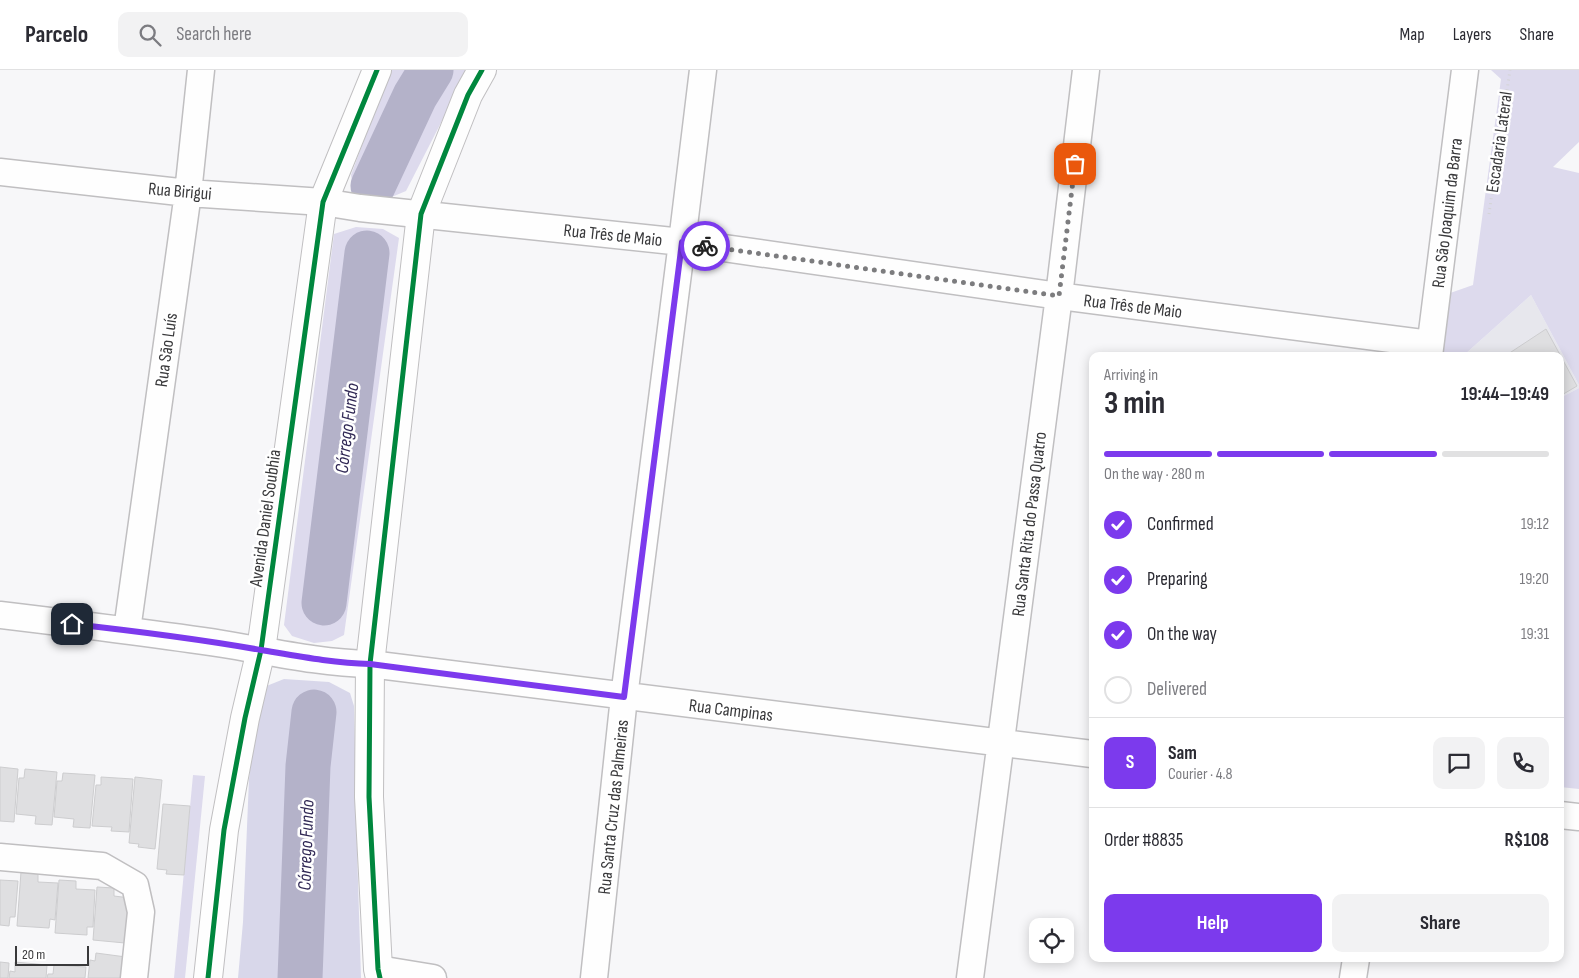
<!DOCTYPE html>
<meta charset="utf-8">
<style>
body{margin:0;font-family:"Sofia Sans Condensed",sans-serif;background:#f2f2f3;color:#2b2b33;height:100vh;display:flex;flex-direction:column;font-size:19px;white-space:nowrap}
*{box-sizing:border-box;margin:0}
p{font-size:16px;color:#7c7c81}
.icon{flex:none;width:28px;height:28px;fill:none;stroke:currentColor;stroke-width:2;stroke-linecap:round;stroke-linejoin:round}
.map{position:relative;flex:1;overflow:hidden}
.sheet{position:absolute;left:1089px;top:282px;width:475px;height:610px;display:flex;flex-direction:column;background:#fff;border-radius:10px;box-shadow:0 2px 12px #0003}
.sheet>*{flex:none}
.buttons{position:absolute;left:1029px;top:848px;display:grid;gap:10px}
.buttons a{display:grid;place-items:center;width:45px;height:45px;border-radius:10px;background:#fff;box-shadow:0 2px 12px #0003;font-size:25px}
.scale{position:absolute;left:15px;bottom:12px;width:74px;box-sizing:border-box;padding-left:5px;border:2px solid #39393b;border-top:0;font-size:14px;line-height:18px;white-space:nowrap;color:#39393b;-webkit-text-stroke:4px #fff;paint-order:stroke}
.pin{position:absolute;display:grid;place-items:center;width:42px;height:42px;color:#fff;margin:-21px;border-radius:10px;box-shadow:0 2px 8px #0006}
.courier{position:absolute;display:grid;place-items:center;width:50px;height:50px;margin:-25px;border:4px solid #7c3aed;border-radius:50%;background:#fff;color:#222;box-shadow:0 1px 6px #0007}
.summary em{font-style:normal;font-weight:700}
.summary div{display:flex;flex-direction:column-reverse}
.summary{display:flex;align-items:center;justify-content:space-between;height:85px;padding:0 15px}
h1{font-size:32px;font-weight:700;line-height:38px}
.bar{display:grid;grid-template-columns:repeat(4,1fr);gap:8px 5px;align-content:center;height:60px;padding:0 15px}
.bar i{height:6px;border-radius:4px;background:#e1e1e2}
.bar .selected{background:#7c3aed}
.bar p{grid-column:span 4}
.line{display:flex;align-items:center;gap:12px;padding:0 15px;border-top:1px solid #e1e1e2}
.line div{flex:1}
.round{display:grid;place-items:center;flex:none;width:52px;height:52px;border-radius:10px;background:#f2f2f3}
ol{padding:0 15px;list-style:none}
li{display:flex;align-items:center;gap:15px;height:55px}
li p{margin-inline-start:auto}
li .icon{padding:5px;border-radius:50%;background:#7c3aed;color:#fff;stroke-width:4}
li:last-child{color:#7c7c81}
li i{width:28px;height:28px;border:2px solid #e1e1e2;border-radius:50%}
.action{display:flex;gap:10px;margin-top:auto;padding:10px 15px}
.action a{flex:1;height:58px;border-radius:10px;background:#7c3aed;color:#fff;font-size:20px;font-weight:700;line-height:58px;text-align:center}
.action a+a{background:#f2f2f3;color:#2b2b33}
header{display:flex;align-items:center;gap:30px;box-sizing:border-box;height:70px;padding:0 25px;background:#fff;border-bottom:1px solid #e1e1e2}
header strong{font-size:24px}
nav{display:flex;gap:28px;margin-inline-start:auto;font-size:18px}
.search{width:350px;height:45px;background:#f2f2f3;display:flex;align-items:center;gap:12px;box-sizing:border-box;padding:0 18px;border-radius:10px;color:#7c7c81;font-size:19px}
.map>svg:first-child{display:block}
.built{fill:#e7e7ed}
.green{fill:#dddaed}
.forest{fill:#d8d7ea}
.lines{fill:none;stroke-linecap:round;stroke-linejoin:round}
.river{stroke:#b4b2c9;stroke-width:45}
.building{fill:#dfdfe1;stroke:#cdcdcf}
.minor-casing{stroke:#c0bfc1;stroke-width:29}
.major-casing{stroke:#c0bfc1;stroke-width:30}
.path{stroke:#d4d4d6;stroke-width:3;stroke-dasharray:1 4;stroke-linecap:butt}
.minor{stroke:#fefefe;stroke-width:26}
.major{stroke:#fefefe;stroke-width:28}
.cycleway-casing{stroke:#fff;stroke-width:8}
.cycleway{stroke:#00873e;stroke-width:5}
.done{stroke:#7c7c7e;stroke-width:5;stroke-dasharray:0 9}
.route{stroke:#7c3aed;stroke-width:6}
.labels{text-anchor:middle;stroke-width:5;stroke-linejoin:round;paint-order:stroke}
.street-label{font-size:18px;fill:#39393b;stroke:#fff}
.water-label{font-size:19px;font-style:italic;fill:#312955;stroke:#fff}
</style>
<header>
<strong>Parcelo</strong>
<div class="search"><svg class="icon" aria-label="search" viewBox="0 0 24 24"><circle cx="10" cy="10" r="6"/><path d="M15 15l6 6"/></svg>Search here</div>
<nav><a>Map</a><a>Layers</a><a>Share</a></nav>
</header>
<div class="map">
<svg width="1579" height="908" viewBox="0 0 1579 908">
<rect width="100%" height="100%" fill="#f7f7f9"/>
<path class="built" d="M1531,225L1579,315V318L1560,328V286H1463Z"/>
<path class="green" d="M390,0H470L448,39L406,121L394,126H381L365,124L353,118L351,105Z
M1491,0H1579V72L1553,97L1579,103V315L1531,225L1463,286H1429L1436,228L1473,215L1501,9Z
M356,157L383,159L399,168L344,565L332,571L314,573L292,566L284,555L334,164Z
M1579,318V719L1560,717V328Z
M193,705L205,706L185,908H174Z"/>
<path class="forest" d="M284,609L329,612L350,623L354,636L357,780L361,908H238L243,852L249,709L255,658L264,617Z"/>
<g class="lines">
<path class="river" d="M373,116L415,26L431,0
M324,533L367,183
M300,908L308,696L314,642"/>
</g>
<path class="building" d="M1546,259L1577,316L1560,326V286H1505Z
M0,697L18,699L14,752L0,751Z
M25,699L57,702L52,755L35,754L36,746L16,744L19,708H24Z
M63,703L95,705L90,758L73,757L74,749L54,747L57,711H62Z
M101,707L133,709L129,762L111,761L112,757L92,756L96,715H101Z
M135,707L162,710L155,779L138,777L139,774L129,773Z
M163,734L190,736L184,805L166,804L167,800L157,799Z
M21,802L38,804V812L58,813L55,850L50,849L49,858L17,856Z
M0,810L18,811L15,847H10L9,856L0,855Z
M59,810L76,811V819L95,820L93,857H87V865L55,863Z
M97,817L114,818V826L130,828L128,864H125V873L93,870Z
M96,883L126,887L123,908H88L90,890L95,891Z
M0,892L9,893L8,908H0Z
M15,892L47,895L46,908H9L10,901L15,902Z
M54,895L86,897L85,908H47L48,904H53Z"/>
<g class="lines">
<g class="minor-casing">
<path id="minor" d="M0,102L188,123L323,132L360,138L682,172L1059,226L1430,274
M1429,286L1465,0
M0,545C75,554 149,563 223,574C272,582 321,593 370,594L1092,684
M127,560L188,123L201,0
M1560,745L1579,747
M0,787L102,796L135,815L141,842L134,908
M378,899L433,908
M594,908L624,627L682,172L703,0
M970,908L1059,226L1086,0
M1353,908L1356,889"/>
</g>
<g class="major-casing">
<path id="major" d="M208,908L224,760L245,648L261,580L323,132L377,0
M380,908L378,899L369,727L370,594L421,144L468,25L482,0"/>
</g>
<path class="path" d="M1489,144L1510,0"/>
<use href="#minor" class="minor"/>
<use href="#major" class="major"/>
<g class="cycleway-casing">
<path id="cycleway" d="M208,908L224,760L245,648L261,580L323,132L377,0
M380,908L378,899L369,727L370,594L421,144L468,25L482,0"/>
</g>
<use href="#cycleway" class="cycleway"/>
</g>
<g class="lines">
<path class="done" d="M705,176L1059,226L1075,94"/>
<path class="route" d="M72,554C135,561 199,569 261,580C297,586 333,593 370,594L624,627L682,172L705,176"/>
</g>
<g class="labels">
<g class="street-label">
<text transform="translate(1499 72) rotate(-82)" y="6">Escadaria Lateral</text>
<text transform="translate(180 121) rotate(5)" y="6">Rua Birigui</text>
<text transform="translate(1447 143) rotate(-83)" y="6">Rua São Joaquim da Barra</text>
<text transform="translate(613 165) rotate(6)" y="6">Rua Três de Maio</text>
<text transform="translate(1133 236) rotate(7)" y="6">Rua Três de Maio</text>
<text transform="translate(166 280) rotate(-82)" y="6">Rua São Luís</text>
<text transform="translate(265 448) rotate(-82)" y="6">Avenida Daniel Soubhia</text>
<text transform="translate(1029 454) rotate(-83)" y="6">Rua Santa Rita do Passa Quatro</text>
<text transform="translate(731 640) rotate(7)" y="6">Rua Campinas</text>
<text transform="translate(613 737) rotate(-84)" y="6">Rua Santa Cruz das Palmeiras</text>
</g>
<g class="water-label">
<text transform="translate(346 358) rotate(-83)" y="7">Córrego Fundo</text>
<text transform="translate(305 775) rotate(-88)" y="7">Córrego Fundo</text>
</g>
</g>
</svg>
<div class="buttons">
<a><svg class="icon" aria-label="locate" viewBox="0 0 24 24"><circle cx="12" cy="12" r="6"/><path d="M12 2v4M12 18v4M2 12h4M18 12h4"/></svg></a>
</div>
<div class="scale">20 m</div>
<div class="pin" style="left:1075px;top:94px;background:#ea580c"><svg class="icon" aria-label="bag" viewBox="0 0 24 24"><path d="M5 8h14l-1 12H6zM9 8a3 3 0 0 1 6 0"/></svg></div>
<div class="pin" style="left:72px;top:554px;background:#1f2937"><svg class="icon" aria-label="home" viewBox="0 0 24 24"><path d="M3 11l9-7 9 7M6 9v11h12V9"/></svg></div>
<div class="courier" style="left:705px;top:176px"><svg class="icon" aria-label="bike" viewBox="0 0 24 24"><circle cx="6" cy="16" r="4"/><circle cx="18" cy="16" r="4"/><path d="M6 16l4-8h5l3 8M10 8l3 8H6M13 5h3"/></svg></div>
<section class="sheet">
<div class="summary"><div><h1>3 min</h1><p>Arriving in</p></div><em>19:44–19:49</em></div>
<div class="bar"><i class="selected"></i><i class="selected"></i><i class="selected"></i><i></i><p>On the way · 280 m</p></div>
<ol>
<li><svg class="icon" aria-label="check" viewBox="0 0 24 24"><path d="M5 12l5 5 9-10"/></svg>Confirmed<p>19:12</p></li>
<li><svg class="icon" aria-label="check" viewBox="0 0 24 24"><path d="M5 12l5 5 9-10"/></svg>Preparing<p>19:20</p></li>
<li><svg class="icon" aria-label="check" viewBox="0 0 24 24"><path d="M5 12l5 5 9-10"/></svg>On the way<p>19:31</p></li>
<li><i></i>Delivered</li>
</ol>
<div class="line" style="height:90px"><b class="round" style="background:#7c3aed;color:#fff">S</b><div><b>Sam</b><p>Courier · 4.8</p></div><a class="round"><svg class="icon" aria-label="chat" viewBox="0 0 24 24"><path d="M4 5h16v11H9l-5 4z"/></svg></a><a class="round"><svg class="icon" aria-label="phone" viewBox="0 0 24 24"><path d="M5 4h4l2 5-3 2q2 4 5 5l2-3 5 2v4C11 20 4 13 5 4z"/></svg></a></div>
<div class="line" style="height:65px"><div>Order #8835</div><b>R$108</b></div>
<div class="action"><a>Help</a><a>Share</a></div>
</section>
</div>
